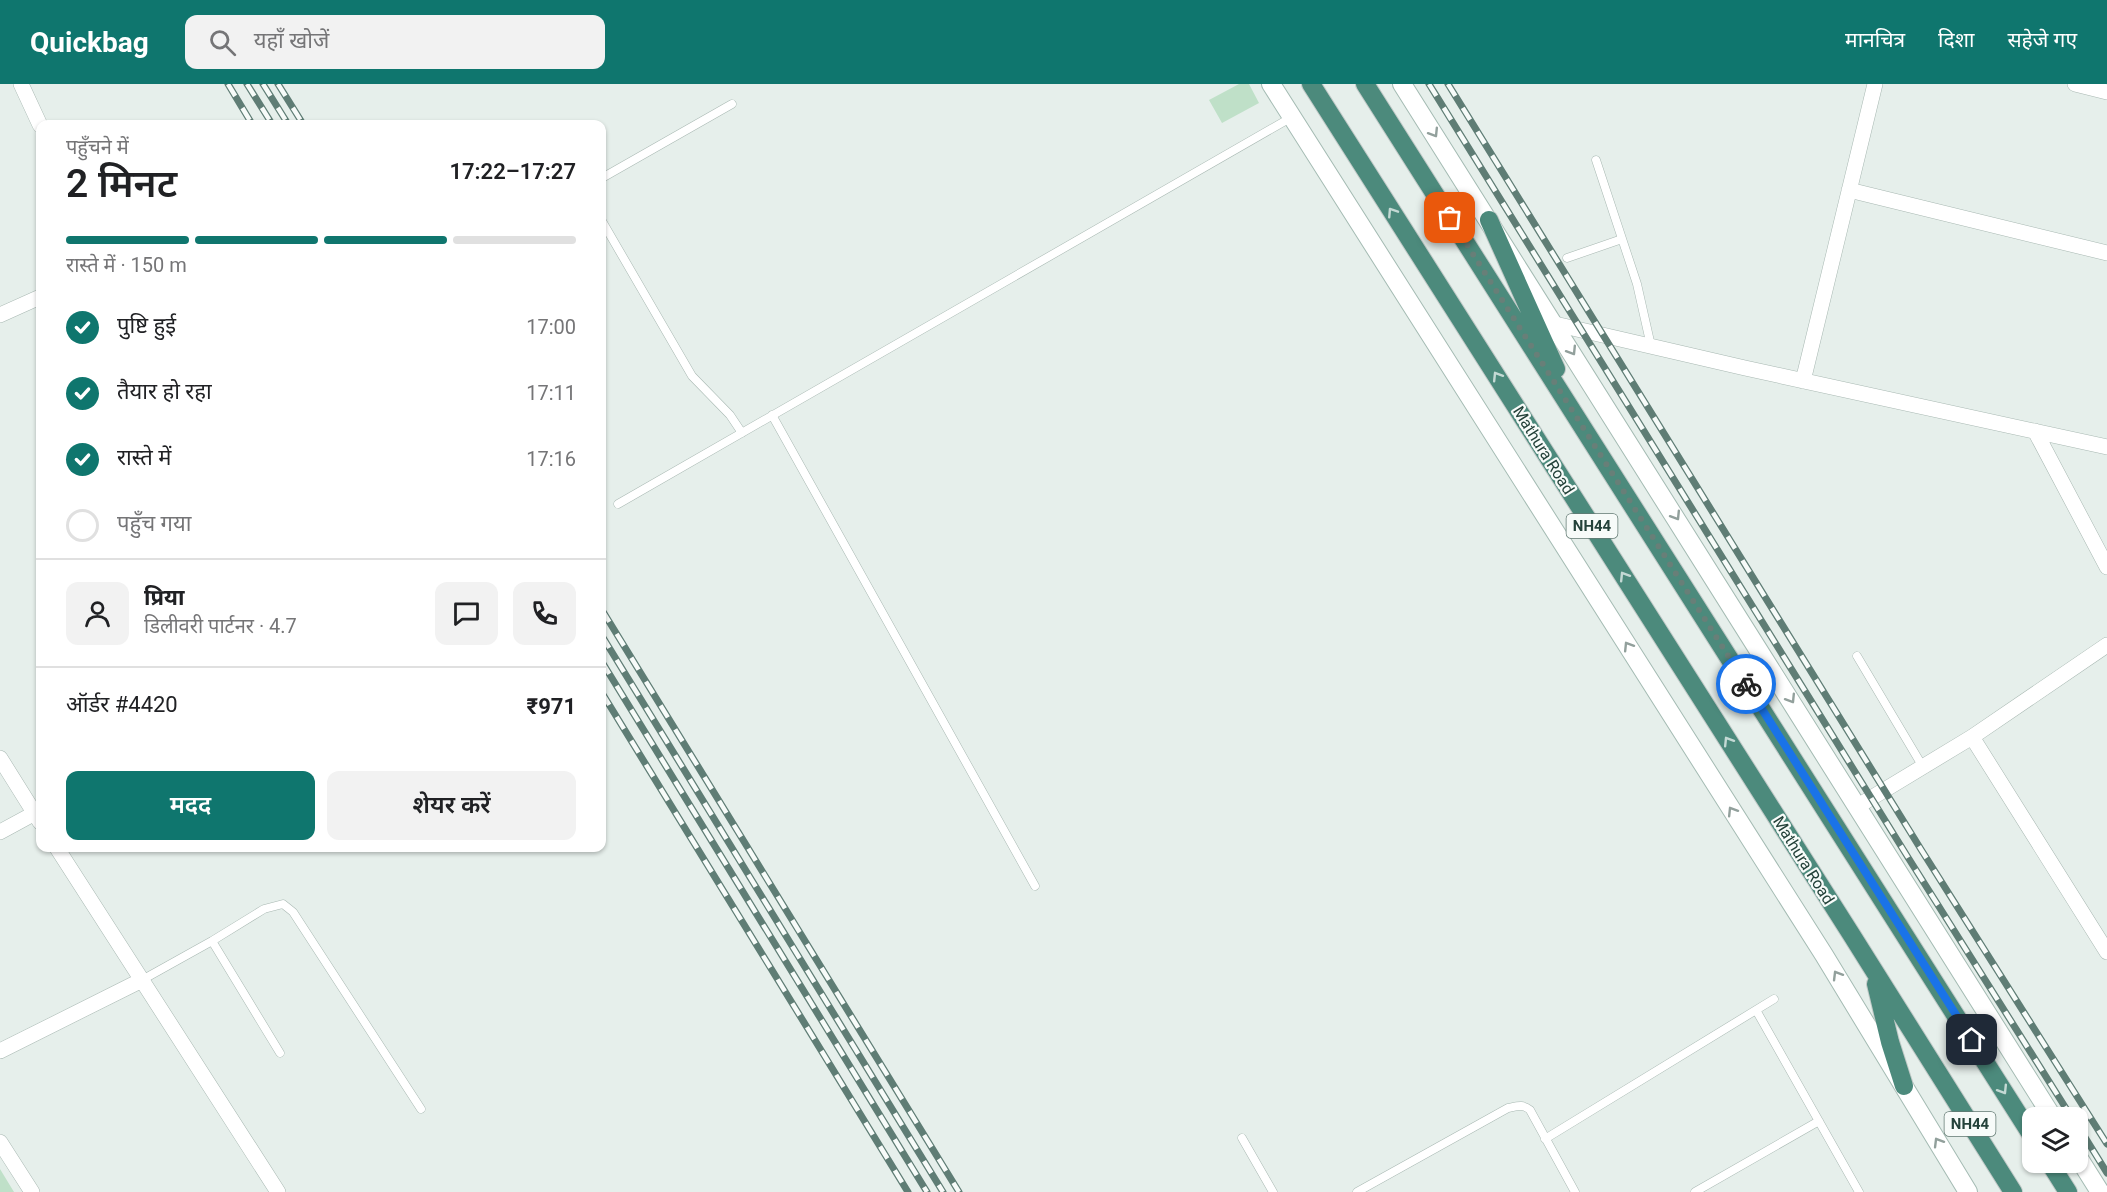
<!DOCTYPE html>
<html lang="hi">
<meta charset="utf-8">
<style>
body{margin:0;font-family:Roboto,"Noto Sans Devanagari",sans-serif;background:#f2f2f2;color:#202124;height:100vh;display:flex;flex-direction:column;font-size:22px;white-space:nowrap}
*{box-sizing:border-box;margin:0}
p{font-size:20px;color:#757577}
.icon{flex:none;width:33px;height:33px;fill:none;stroke:currentColor;stroke-width:2;stroke-linecap:round;stroke-linejoin:round}
.map{position:relative;flex:1;overflow:hidden}
.sheet{position:absolute;left:36px;top:36px;width:570px;height:732px;display:flex;flex-direction:column;background:#fff;border-radius:12px;box-shadow:0 2px 4px #0004}
.sheet>*{flex:none}
.controls{position:absolute;left:2022px;top:1023px;display:grid;gap:12px}
.controls a{display:grid;place-items:center;width:66px;height:66px;border-radius:12px;background:#fff;box-shadow:0 2px 4px #0004;font-size:30px}
.pin{position:absolute;display:grid;place-items:center;width:51px;height:51px;color:#fff;margin:-26px;border-radius:12px;box-shadow:0 3px 9px #0006}
.courier{position:absolute;display:grid;place-items:center;width:60px;height:60px;margin:-30px;border:4px solid #1a73e8;border-radius:50%;background:#fff;color:#222;box-shadow:0 2px 8px #0007}
.summary em{font-style:normal;font-weight:600}
.summary div{display:flex;flex-direction:column-reverse}
.summary{display:flex;align-items:center;justify-content:space-between;height:102px;padding:0 30px}
h1{font-size:39px;font-weight:600;line-height:45px}
.bar{display:grid;grid-template-columns:repeat(4,1fr);gap:9px 6px;align-content:center;height:72px;padding:0 30px}
.bar i{height:8px;border-radius:4px;background:#e0e0e0}
.bar .active{background:#0f766e}
.bar p{grid-column:span 4}
.line{display:flex;align-items:center;gap:15px;padding:0 30px;border-top:2px solid #e0e0e0}
.line div{flex:1}
.round{display:grid;place-items:center;flex:none;width:63px;height:63px;border-radius:12px;background:#f2f2f2}
ol{padding:0 30px;list-style:none}
li{display:flex;align-items:center;gap:18px;height:66px}
li p{margin-inline-start:auto}
li .icon{padding:6px;border-radius:50%;background:#0f766e;color:#fff;stroke-width:4}
li:last-child{color:#757577}
li i{width:33px;height:33px;border:3px solid #e0e0e0;border-radius:50%}
.primary-button{display:flex;gap:12px;margin-top:auto;padding:12px 30px}
.primary-button a{flex:1;height:69px;border-radius:12px;background:#0f766e;color:#fff;font-size:24px;font-weight:600;line-height:69px;text-align:center}
.primary-button a+a{background:#f2f2f2;color:#202124}
header{display:flex;align-items:center;gap:36px;box-sizing:border-box;height:84px;padding:0 30px;background:#0f766e;color:#fff}
header strong{font-size:28px}
nav{display:flex;gap:33px;margin-inline-start:auto;font-size:21px}
.search{width:420px;height:54px;background:#f2f2f2;display:flex;align-items:center;gap:15px;box-sizing:border-box;padding:0 21px;border-radius:12px;color:#757577;font-size:22px}
.map>svg:first-child{display:block}
.green{fill:#bfe0c8}
.lines{fill:none;stroke-linecap:round;stroke-linejoin:round}
.service-casing{stroke:#a8b8b2;stroke-width:9}
.minor-casing{stroke:#a8b8b2;stroke-width:16}
.secondary-casing{stroke:#a4bbb3;stroke-width:20}
.trunk-casing{stroke:#c2cac8;stroke-width:20}
.service{stroke:#fff;stroke-width:8}
.minor{stroke:#fff;stroke-width:15}
.secondary{stroke:#fff;stroke-width:18}
.trunk{stroke:#4c8a7c;stroke-width:18}
.rail-casing{stroke:#5f7d75;stroke-width:7}
.rail{stroke:#f7fbf9;stroke-width:4.5;stroke-dasharray:14;stroke-linecap:butt}
.oneway{stroke:#92a09c}
.oneway2{stroke:#c4d9d4}
.done{stroke:#687f78;stroke-width:6;stroke-dasharray:0 10.8}
.route{stroke:#1a73e8;stroke-width:8}
.labels{text-anchor:middle;stroke-width:4.5;stroke-linejoin:round;paint-order:stroke}
.shield{fill:#f7fbf9;stroke:#637a73;stroke-width:1.5}
.shield-label{font-size:15px;font-weight:bold;fill:#24423a}
.street-label{font-size:16px;fill:#24423a;stroke:#f7fbf9}
</style>
<header>
<strong>Quickbag</strong>
<div class="search"><svg class="icon" aria-label="search" viewBox="0 0 24 24"><circle cx="10" cy="10" r="6"/><path d="M15 15l6 6"/></svg>यहाँ खोजें</div>
<nav><a>मानचित्र</a><a>दिशा</a><a>सहेजे गए</a></nav>
</header>
<div class="map">
<svg width="2107" height="1108" viewBox="0 0 2107 1108">
<rect width="100%" height="100%" fill="#e6efeb"/>
<path class="green" d="M1239,0H1249L1259,19L1222,39L1209,16Z
M0,1085L14,1108H0Z"/>
<g class="lines">
<g class="service-casing">
<path id="service" d="M1596,76L1637,200L1651,262
M602,94L732,20
M602,137L692,292L730,331L742,349
M1567,174L1622,155
M772,331L1035,802
M618,420L1292,33
M1857,572L1923,683
M212,857L280,969
M142,896L212,857L264,825L283,820L293,828L421,1025
M1756,926L1859,1108
M1242,1054L1273,1108
M1545,1055L1774,915
M1357,1108L1508,1024C1518,1022 1523,1020 1530,1026L1575,1108
M1695,1108L1819,1037"/>
</g>
<g class="minor-casing">
<path id="minor" d="M21,0L40,41
M2075,0L2107,8
M1849,106L2107,169
M0,231L40,213
M1555,240L1745,284L2107,363
M1803,297L1875,0
M2035,347L2107,483
M1972,653L2107,868
M0,674L40,738
M1858,722L1972,653L2107,561
M0,748L35,729
M57,764L278,1108
M0,967L142,896
M0,1058L32,1108"/>
</g>
<g class="secondary-casing">
<path id="secondary" d="M1271,0L1824,871L1968,1108
M1402,0L2053,1034
M2078,1073L2100,1108"/>
</g>
<g class="trunk-casing">
<path id="trunk" d="M1311,0L1851,850L2013,1108
M1365,0L2032,1052
M1489,136L1556,285
M1876,900L1890,958L1904,1002
M2049,1078L2068,1108"/>
</g>
<use href="#service" class="service"/>
<use href="#minor" class="minor"/>
<use href="#secondary" class="secondary"/>
<use href="#trunk" class="trunk"/>
<g class="rail-casing">
<path id="rail" d="M228,0L252,40
M247,0L272,40
M263,0L288,40
M278,0L303,40
M1429,0L1909,775L2072,1034
M1448,0L1922,767L2107,1060
M602,526L959,1108
M602,552L943,1108
M602,578L927,1108
M602,609L908,1108
M2078,1042L2107,1089"/>
</g>
<use href="#rail" class="rail"/>
</g>
<defs><path id="oneway-chevron" d="M-2-3.5L2.5 0L-2 3.5" fill="none" stroke-width="1.6" stroke-linecap="round" stroke-linejoin="round" transform="scale(1.5)"/></defs>
<g class="oneway">
<use href="#oneway-chevron" transform="translate(1434 49) rotate(58)"/>
<use href="#oneway-chevron" transform="translate(1572 267) rotate(58)"/>
<use href="#oneway-chevron" transform="translate(1676 432) rotate(58)"/>
<use href="#oneway-chevron" transform="translate(1628 562) rotate(-122)"/>
<use href="#oneway-chevron" transform="translate(1791 615) rotate(58)"/>
<use href="#oneway-chevron" transform="translate(1732 727) rotate(-122)"/>
<use href="#oneway-chevron" transform="translate(1837 891) rotate(-121)"/>
<use href="#oneway-chevron" transform="translate(1938 1058) rotate(-121)"/>
</g>
<g class="oneway2">
<use href="#oneway-chevron" transform="translate(1392 128) rotate(-123)"/>
<use href="#oneway-chevron" transform="translate(1497 292) rotate(-122)"/>
<use href="#oneway-chevron" transform="translate(1624 492) rotate(-122)"/>
<use href="#oneway-chevron" transform="translate(1728 657) rotate(-122)"/>
<use href="#oneway-chevron" transform="translate(2003 1006) rotate(58)"/>
</g>
<g class="lines">
<path class="done" d="M1450,134L1746,600"/>
<path class="route" d="M1746,600L1972,956"/>
</g>
<g class="labels">
<g class="shield">
<rect x="1566.5" y="430" width="51" height="24" rx="4.5"/>
<rect x="1944.5" y="1028" width="51" height="24" rx="4.5"/>
</g>
<g class="shield-label">
<text x="1592" y="447">NH44</text>
<text x="1970" y="1045">NH44</text>
</g>
<g class="street-label">
<text transform="translate(1544 366) rotate(58)" y="6">Mathura Road</text>
<text transform="translate(1804 776) rotate(58)" y="6">Mathura Road</text>
</g>
</g>
</svg>
<div class="controls">
<a><svg class="icon" aria-label="layers" viewBox="0 0 24 24"><path d="M12 4l9 5-9 5-9-5zM3 14l9 5 9-5"/></svg></a>
</div>
<div class="pin" style="left:1450px;top:134px;background:#ea580c"><svg class="icon" aria-label="bag" viewBox="0 0 24 24"><path d="M5 8h14l-1 12H6zM9 8a3 3 0 0 1 6 0"/></svg></div>
<div class="pin" style="left:1972px;top:956px;background:#1f2937"><svg class="icon" aria-label="home" viewBox="0 0 24 24"><path d="M3 11l9-7 9 7M6 9v11h12V9"/></svg></div>
<div class="courier" style="left:1746px;top:600px"><svg class="icon" aria-label="bike" viewBox="0 0 24 24"><circle cx="6" cy="16" r="4"/><circle cx="18" cy="16" r="4"/><path d="M6 16l4-8h5l3 8M10 8l3 8H6M13 5h3"/></svg></div>
<section class="sheet">
<div class="summary"><div><h1>2 मिनट</h1><p>पहुँचने में</p></div><em>17:22–17:27</em></div>
<div class="bar"><i class="active"></i><i class="active"></i><i class="active"></i><i></i><p>रास्ते में · 150 m</p></div>
<ol>
<li><svg class="icon" aria-label="check" viewBox="0 0 24 24"><path d="M5 12l5 5 9-10"/></svg>पुष्टि हुई<p>17:00</p></li>
<li><svg class="icon" aria-label="check" viewBox="0 0 24 24"><path d="M5 12l5 5 9-10"/></svg>तैयार हो रहा<p>17:11</p></li>
<li><svg class="icon" aria-label="check" viewBox="0 0 24 24"><path d="M5 12l5 5 9-10"/></svg>रास्ते में<p>17:16</p></li>
<li><i></i>पहुँच गया</li>
</ol>
<div class="line" style="height:108px"><a class="round"><svg class="icon" aria-label="person" viewBox="0 0 24 24"><circle cx="12" cy="8" r="4"/><path d="M4 21q1-7 8-7t8 7"/></svg></a><div><b>प्रिया</b><p>डिलीवरी पार्टनर · 4.7</p></div><a class="round"><svg class="icon" aria-label="chat" viewBox="0 0 24 24"><path d="M4 5h16v11H9l-5 4z"/></svg></a><a class="round"><svg class="icon" aria-label="phone" viewBox="0 0 24 24"><path d="M5 4h4l2 5-3 2q2 4 5 5l2-3 5 2v4C11 20 4 13 5 4z"/></svg></a></div>
<div class="line" style="height:78px"><div>ऑर्डर #4420</div><b>₹971</b></div>
<div class="primary-button"><a>मदद</a><a>शेयर करें</a></div>
</section>
</div>
